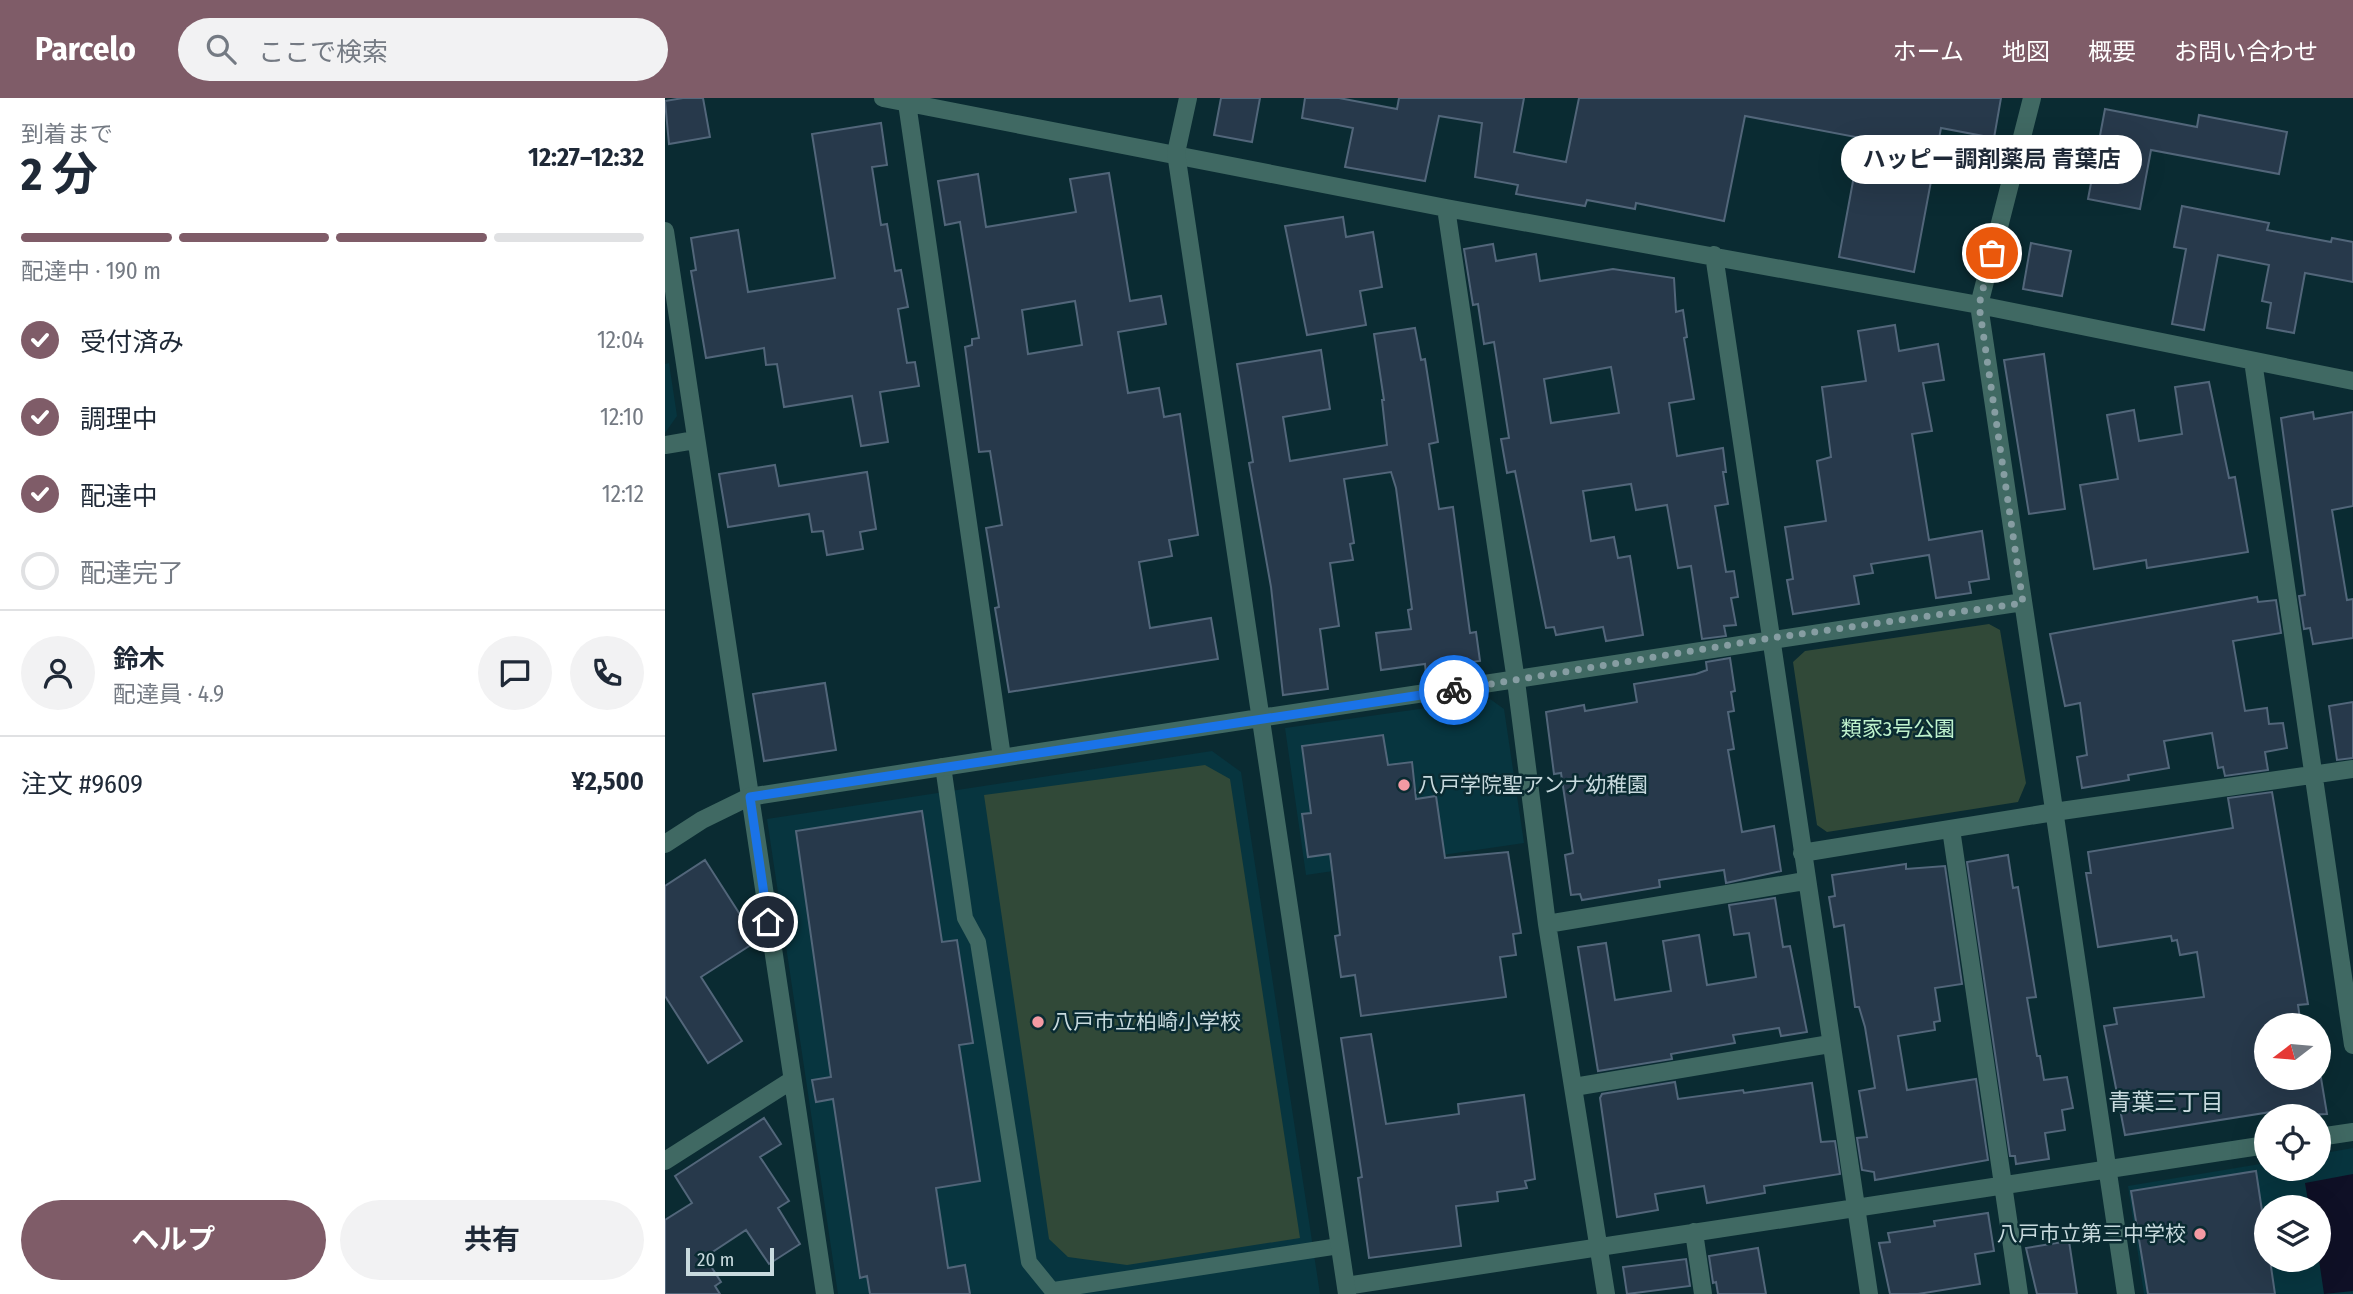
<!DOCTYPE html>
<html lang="ja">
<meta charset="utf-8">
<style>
body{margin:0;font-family:"Fira Sans Condensed","Noto Sans JP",sans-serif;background:#f2f2f3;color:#1f2937;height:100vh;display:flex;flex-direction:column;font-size:26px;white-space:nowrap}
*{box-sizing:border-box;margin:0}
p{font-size:23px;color:#747a83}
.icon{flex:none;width:38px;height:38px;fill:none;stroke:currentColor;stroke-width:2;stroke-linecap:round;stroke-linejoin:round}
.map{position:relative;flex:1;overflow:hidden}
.sheet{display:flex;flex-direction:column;background:#fff;width:665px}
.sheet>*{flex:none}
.needle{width:46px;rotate:254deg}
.tools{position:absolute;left:1589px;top:915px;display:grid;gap:14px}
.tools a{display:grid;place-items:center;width:77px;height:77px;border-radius:50%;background:#fff;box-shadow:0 7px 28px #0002;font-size:35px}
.scale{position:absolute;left:21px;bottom:18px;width:88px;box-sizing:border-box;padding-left:7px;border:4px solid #c8dade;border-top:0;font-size:19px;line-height:24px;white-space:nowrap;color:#c8dade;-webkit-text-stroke:5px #0a2b32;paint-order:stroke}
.pin{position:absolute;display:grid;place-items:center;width:60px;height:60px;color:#fff;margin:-30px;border:4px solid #fff;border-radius:50%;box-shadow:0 2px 7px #0007}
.courier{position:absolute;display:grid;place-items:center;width:70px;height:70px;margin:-35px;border:5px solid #1a73e8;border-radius:50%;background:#fff;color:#222;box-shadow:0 2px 9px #0007}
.bubble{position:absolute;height:49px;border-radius:24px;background:#fff;box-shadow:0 7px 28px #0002;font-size:23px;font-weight:700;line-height:49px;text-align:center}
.summary em{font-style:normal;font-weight:700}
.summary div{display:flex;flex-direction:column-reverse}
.summary{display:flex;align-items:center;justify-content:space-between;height:119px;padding:0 21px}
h1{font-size:46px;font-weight:700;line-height:52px}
.bar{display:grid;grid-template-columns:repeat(4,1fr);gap:10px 7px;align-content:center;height:84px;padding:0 21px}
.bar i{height:9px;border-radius:5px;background:#e0e1e3}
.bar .selected{background:#7f5c68}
.bar p{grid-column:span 4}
.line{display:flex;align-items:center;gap:18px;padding:0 21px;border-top:2px solid #e0e1e3}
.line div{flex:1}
.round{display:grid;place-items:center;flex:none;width:74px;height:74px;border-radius:37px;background:#f2f2f3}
ol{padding:0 21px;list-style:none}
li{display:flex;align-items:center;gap:21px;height:77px}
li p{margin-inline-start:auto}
li .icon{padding:7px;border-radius:50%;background:#7f5c68;color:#fff;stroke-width:4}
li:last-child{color:#747a83}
li i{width:38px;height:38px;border:4px solid #e0e1e3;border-radius:50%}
.cta{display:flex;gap:14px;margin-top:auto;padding:14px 21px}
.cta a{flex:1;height:80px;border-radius:42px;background:#7f5c68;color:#fff;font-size:28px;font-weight:700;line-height:80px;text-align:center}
.cta a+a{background:#f2f2f3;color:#1f2937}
header{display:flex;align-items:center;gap:42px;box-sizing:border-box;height:98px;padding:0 35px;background:#7f5c68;color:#fff}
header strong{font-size:33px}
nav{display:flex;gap:38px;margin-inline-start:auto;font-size:24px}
.search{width:490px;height:63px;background:#f2f2f3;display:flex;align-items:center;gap:18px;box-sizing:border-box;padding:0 24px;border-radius:38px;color:#747a83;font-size:26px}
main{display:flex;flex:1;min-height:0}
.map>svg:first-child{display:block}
.built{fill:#07353f;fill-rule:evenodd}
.green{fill:#314938}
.water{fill:#0f1026}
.building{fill:#27394b;stroke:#52667a;stroke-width:2;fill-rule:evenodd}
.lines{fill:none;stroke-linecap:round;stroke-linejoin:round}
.service{stroke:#406963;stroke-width:16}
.minor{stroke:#406963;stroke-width:18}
.tertiary{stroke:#406963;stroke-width:18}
.done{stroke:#869da2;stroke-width:7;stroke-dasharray:0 12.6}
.route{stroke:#1a73e8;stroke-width:9}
.poi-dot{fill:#f49aa3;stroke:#0a2b32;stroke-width:2.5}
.labels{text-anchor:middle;stroke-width:5;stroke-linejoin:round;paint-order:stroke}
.park-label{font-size:21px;fill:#bff3cd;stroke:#0a2b32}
.poi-label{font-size:21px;fill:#c8dade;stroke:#0a2b32;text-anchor:start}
.neighbourhood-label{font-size:23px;fill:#c8dade;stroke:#0a2b32}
</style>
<header>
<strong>Parcelo</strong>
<div class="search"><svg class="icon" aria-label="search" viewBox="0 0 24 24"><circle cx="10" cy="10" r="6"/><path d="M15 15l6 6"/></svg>ここで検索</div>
<nav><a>ホーム</a><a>地図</a><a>概要</a><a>お問い合わせ</a></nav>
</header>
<main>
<section class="sheet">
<div class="summary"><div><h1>2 分</h1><p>到着まで</p></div><em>12:27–12:32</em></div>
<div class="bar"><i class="selected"></i><i class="selected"></i><i class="selected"></i><i></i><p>配達中 · 190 m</p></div>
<ol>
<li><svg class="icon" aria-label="check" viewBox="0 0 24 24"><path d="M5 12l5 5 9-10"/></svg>受付済み<p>12:04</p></li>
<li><svg class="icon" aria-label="check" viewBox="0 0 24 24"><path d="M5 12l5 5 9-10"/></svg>調理中<p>12:10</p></li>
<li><svg class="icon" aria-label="check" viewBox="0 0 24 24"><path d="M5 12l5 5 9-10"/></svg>配達中<p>12:12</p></li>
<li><i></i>配達完了</li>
</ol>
<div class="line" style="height:126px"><a class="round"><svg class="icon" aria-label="person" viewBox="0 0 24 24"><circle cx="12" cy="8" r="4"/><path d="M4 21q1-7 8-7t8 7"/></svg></a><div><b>鈴木</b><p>配達員 · 4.9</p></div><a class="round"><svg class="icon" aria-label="chat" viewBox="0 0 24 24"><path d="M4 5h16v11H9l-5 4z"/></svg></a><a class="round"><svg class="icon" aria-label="phone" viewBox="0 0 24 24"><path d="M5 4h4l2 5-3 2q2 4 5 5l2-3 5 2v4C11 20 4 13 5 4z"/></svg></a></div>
<div class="line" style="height:91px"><div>注文 #9609</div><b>¥2,500</b></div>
<div class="cta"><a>ヘルプ</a><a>共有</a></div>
</section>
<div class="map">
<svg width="1688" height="1196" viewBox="0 0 1688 1196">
<rect width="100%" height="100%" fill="#0a2b32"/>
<path class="built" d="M4,265L12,318L0,335V266Z
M825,601L839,611L859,745L641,777L620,630Z
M547,653L576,674L655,1196H173L102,721Z
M1688,1050V1196H1479L1463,1088L1601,1065V1071H1654V1056ZM1601,1110H1654V1162H1601Z"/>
<path class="green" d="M1324,526L1335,532L1361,685L1353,704L1162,734L1152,727L1128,564L1140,553Z
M540,667L565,681L635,1140L462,1167L403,1159L384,1141L319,697Z"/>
<path class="water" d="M1688,1076V1193L1659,1196L1654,1162V1110L1644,1109L1640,1085Z"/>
<path class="building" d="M18,0H38L45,39L4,46L0,3Z
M556,0H595L587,44L549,37Z
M640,0H674L732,11L734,0H859L849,54L901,64L914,0H1336L1329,40L1276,30L1249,174L1174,159L1196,40L1080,18L1059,123L971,105L970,111L922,102L920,108L851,96L853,87L810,79L817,25L774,18L760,83L680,69L688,30L637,20Z
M1440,11L1532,29L1534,17L1622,34L1614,76L1486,52L1475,111L1423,101Z
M216,25L222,67L207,69L216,127L222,126L230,173L236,172L243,209L233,211L242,265L250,264L254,288L215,294L223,344L196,348L187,298L119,309L112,266L101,267L99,250L41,260L26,173L31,172L26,140L73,132L83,194L170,180L147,36Z
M444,75L465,203L496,198L501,226L453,234L463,295L494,290L499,319L515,316L533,437L504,442L507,458L474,464L485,530L546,520L553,561L344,594L330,510L334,509L321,430L337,427L325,353L314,354L300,249L307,247V241L314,240L295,124L280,127L273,83L313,76L321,129L411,114L405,81ZM410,203L417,247L363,256L357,212Z
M1517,108L1604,125L1602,132L1666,144L1667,140L1688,144V184L1640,175L1629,235L1602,230L1606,205L1597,203L1604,167L1553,157L1539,232L1507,226L1521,151L1509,149Z
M678,119L681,139L708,134L717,189L695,193L701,227L642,237L620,128Z
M1366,145L1406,153L1397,198L1358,191Z
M828,146L831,163L871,156L875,183L948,171L1009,180L1011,214L1018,212L1022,239L1019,240L1029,301L1004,305L1012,358L1058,350L1061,374H1058L1063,406L1050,408L1061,474L1069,473L1073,499L1066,500L1071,527L1059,528L1061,538L1037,541L1026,468L1013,470L1002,407L971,412L966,386L918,393L926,443L949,439L953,460L965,458L978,537L941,543L938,529L891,537L889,529L881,530L850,373L842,375L836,341L844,340L829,244L819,246L813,206L808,207L799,151ZM946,269L954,315L886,325L879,281Z
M1230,227L1234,253L1273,246L1279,282L1258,285L1267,333L1247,336L1264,442L1317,433L1324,481L1304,484L1306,495L1271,500L1264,457L1206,466L1208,475L1189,478L1194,506L1128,516L1122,482L1128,481L1120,429L1161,423L1152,363L1166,359L1157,289L1201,283L1193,233Z
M750,230L756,262L760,261L773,344L764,346L774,411L788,409L805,535L811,534L815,563L798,565L799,571L761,576L760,566L716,572L711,535L746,531L743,512L747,511L731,390L726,374L679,381L689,445L685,446L688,462L665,465L674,528L655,531L663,591L618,597L606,489L584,365L588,364L572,266L656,252L665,311L618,319L625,363L722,347L717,302H719L709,236Z
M1379,256L1400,411L1364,416L1339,262Z
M1544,284L1564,380L1570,379L1583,454L1482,470L1481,462L1429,471L1415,387L1453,381L1442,317L1469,312L1474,343L1517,336L1510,289Z
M1648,314L1649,321L1688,314V408L1667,412L1682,502L1688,501V540L1648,546L1645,530L1639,531L1634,498L1640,497L1616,320Z
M110,367L114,388L202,374L211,431L195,434L198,451L162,457L158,433L147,434L144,416L63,429L54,376Z
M1592,499L1593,504L1611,502L1616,535L1568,543L1580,613L1602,610L1604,626L1618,625L1622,650L1600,654L1603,672L1560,678L1558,669L1553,670L1547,635L1499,643L1504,670L1463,677L1464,682L1417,690L1412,659L1422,657L1415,605L1400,608L1385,536Z
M1065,560L1070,593L1066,594L1069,613L1063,614L1069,651L1063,652L1077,734L1109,728L1116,773L1061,785L1059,772L994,782L995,789L917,802L915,796L906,797L900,757L908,755L896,675L889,676L881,614L919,607L920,613L972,604L969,586L1031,576L1042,572L1041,564Z
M160,585L171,652L99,663L88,596Z
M1688,604V660L1672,662L1664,608Z
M718,637L723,667L747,664L751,701L771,698L780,760L843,754L856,835L848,836L851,857L835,859L841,899L696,918L690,877L676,879L670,838L675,837L665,756L643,759L637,716L646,715L637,648Z
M1607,694L1643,906L1633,907L1636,928H1601V980H1656L1662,1016L1607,1018L1606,1014L1460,1037L1439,928L1452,926L1449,910L1539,899L1532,854L1515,857L1512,842L1507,843L1506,838L1433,849L1421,775H1426L1423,754L1568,730L1563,700Z
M257,713L277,844L292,842L308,945L294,947L315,1083L271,1090L283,1170L300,1167L305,1196H205L202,1178L195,1180L168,1001L151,1004L147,982L166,979L131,733Z
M1343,757L1348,790L1353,789L1371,899L1362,900L1372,958H1375L1379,982L1402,979L1408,1010L1397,1012L1400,1032L1380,1035L1384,1061L1351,1066L1350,1058H1345L1302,764Z
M40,762L92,843L36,879L77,943L43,965L0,898V788Z
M1241,766V771L1280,768L1297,886L1270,890L1275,923L1269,924L1270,932L1233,938L1242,992L1311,981L1323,1062L1210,1082L1209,1074L1197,1072L1192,1040L1202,1039L1194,993L1210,990L1200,929L1194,909H1190L1179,827L1169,829L1164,799L1170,798L1167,777Z
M1110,800L1118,849L1125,848L1142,934L1116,938L1114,930L1068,937L1070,945L1006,956L1007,961L933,973L913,849L941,845L950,902L1006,893L998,843L1034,837L1042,887L1091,879L1084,835L1069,837L1064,807Z
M706,936L721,1026L794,1016L793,1006L859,997L870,1081L860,1083L862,1090L832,1094L833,1103L791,1108L796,1148L704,1160L693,1080L697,1079L676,940Z
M1010,984L1013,1001L1078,992L1079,995L1147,985L1156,1044L1170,1043L1175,1076L1099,1088L1100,1095L1042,1105L1039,1088L990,1096L993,1112L952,1119L935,1000L937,996Z
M99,1020L116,1046L95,1059L124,1103L113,1110L135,1146L104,1166L81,1132L40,1159L56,1184L50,1188L55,1196H0V1122L27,1105L10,1078Z
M1591,1073L1601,1139V1162H1605L1610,1196H1483L1466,1093Z
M1323,1115L1329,1153L1310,1156L1315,1186L1253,1196H1225L1214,1145L1225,1144L1223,1135L1270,1128L1269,1123Z
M1404,1143L1412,1196H1372L1361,1150Z
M1093,1150L1101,1196H1053L1051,1184L1048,1185L1044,1158Z
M1021,1161L1025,1188L962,1196L958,1169Z"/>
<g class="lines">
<path class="service" d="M278,668L300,820L313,844L364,1164L390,1196
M389,1192L674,1148"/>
<path class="minor" d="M218,0L781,110L1314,207L1688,283
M1367,0L1314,207L1461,1196
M242,5L337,659
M781,110L851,583L882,826L941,1196
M0,133L160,1196
M1049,157L1204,1196
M1588,263L1688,947
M0,347L30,342
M595,620L1358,504
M1286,731L1354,1196
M1137,755L1389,714L1688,671
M882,826L1140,783
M909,989L1165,946
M1654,1039L1688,1034
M0,1063L127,982
M1029,1134L1038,1196
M681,1188L1601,1047"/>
<path class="tertiary" d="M523,0L511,55L682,1196
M0,746L37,722L84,699L595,620"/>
</g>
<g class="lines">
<path class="done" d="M789,592L1106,540L1358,505L1314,207L1327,155"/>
<path class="route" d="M103,824L85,699L789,592"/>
</g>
<g class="poi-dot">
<circle cx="739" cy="687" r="7"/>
<circle cx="373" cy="924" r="7"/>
<circle cx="1535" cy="1136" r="7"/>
</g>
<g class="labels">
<g class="park-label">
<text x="1233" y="638">類家3号公園</text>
</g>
<g class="poi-label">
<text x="753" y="694">八戸学院聖アンナ幼稚園</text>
<text x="387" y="931">八戸市立柏崎小学校</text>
<text x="1521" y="1143" text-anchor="end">八戸市立第三中学校</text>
</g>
<g class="neighbourhood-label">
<text x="1501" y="1012">青葉三丁目</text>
</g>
</g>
</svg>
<div class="tools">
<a><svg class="needle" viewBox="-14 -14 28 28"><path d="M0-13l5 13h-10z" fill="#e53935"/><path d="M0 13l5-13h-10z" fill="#747a83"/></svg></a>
<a><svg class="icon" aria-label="locate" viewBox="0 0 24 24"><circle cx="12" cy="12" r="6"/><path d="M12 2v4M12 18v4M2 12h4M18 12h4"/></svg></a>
<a><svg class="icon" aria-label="layers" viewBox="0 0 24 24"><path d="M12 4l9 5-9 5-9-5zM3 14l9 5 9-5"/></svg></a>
</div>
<div class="scale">20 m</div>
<div class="pin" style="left:1327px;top:155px;background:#ea580c"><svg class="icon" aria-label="bag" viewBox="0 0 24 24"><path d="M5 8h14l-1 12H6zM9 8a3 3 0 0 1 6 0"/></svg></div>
<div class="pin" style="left:103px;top:824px;background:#1f2937"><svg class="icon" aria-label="home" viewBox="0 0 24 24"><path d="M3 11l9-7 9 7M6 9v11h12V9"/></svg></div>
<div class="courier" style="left:789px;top:592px"><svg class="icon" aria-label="bike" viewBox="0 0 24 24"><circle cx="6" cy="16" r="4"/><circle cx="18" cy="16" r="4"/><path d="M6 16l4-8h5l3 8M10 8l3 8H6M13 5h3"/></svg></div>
<div class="bubble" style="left:1176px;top:37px;width:301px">ハッピー調剤薬局 青葉店</div>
</div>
</main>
